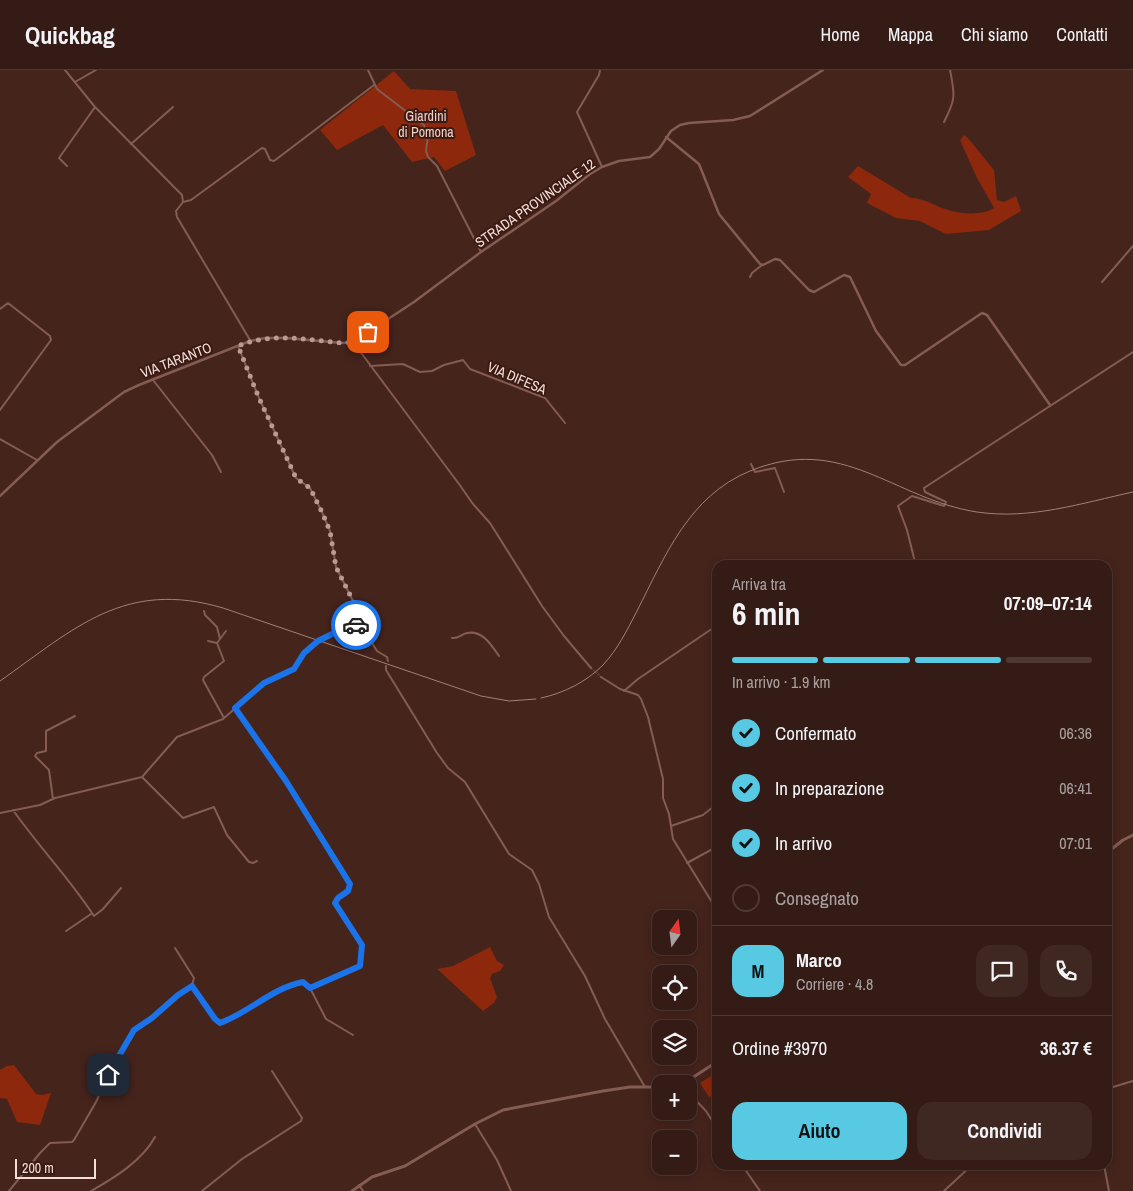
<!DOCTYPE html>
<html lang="it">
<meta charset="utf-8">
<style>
body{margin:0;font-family:"Archivo Narrow",sans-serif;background:#3f2822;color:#f1f3f6;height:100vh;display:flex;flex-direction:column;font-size:19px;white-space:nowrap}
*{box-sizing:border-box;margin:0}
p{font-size:16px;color:#a9a1a0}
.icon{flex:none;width:28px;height:28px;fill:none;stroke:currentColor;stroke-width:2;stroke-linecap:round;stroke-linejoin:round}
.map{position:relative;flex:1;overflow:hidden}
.details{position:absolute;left:712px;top:490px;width:400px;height:610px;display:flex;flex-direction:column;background:#341b15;border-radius:15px;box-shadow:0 2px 12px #0003,0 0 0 1px #4e3934}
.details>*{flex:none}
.needle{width:32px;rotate:14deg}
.buttons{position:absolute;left:652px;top:840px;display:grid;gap:10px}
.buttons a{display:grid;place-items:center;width:45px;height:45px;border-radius:10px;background:#341b15;box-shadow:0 2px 12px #0003,0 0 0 1px #4e3934;font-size:25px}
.scale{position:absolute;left:15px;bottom:12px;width:81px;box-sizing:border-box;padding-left:5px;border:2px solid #f4ddd7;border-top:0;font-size:14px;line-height:18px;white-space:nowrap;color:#f4ddd7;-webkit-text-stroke:4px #3a1a12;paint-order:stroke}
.pin{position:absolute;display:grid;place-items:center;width:42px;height:42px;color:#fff;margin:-21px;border-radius:10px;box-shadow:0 2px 8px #0006}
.courier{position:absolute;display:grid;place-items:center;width:50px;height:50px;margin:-25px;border:4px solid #1a73e8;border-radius:50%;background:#fff;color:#222;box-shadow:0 1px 6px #0007}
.summary em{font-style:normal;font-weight:700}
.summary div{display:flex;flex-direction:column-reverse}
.summary{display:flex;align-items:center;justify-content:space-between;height:85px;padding:0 20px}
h1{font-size:32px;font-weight:700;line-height:38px}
.bar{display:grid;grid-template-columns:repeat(4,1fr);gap:8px 5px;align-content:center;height:60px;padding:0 20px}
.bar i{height:6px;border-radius:4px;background:#4e3934}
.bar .selected{background:#57c9e3}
.bar p{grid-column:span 4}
.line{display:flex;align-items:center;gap:12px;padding:0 20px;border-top:1px solid #4e3934}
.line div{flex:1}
.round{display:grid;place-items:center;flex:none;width:52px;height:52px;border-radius:15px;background:#3f2822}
ol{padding:0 20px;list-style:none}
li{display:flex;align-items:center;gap:15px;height:55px}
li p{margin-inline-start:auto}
li .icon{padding:5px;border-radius:50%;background:#57c9e3;color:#111;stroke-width:4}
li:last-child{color:#a9a1a0}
li i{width:28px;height:28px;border:2px solid #4e3934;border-radius:50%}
.cta{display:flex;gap:10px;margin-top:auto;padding:10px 20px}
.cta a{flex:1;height:58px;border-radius:15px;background:#57c9e3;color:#111;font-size:20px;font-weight:700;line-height:58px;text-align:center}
.cta a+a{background:#3f2822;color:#f1f3f6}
header{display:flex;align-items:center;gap:30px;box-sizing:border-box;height:70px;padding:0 25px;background:#341b15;border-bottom:1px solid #4e3934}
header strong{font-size:24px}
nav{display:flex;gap:28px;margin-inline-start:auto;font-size:18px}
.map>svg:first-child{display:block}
.green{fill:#8d280c}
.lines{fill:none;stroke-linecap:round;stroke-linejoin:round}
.minor-tunnel{stroke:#5f4038;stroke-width:2;stroke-dasharray:2 1;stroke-linecap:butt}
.minor{stroke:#835c52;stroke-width:2}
.tertiary{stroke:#835c52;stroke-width:2.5}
.secondary{stroke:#835c52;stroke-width:3}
.rail{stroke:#9e827b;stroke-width:1}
.done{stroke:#b79c96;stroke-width:5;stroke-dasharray:0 9}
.route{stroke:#1a73e8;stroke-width:6}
.labels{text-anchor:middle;stroke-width:4;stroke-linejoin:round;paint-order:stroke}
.park-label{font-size:14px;fill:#efcfc6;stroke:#3a1a12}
.street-label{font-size:14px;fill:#f4ddd7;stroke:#3a1a12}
</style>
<header>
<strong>Quickbag</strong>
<nav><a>Home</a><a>Mappa</a><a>Chi siamo</a><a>Contatti</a></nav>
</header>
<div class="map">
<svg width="1133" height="1121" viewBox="0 0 1133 1121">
<rect width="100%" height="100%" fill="#45241c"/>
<path class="green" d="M394,1L410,19L456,21L476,85L445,101L434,87L412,92L383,55L337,80L320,60Z
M964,65L968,68L994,100L997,130L1004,132L1016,126L1021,141L989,160L946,164L920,151L896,148L867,133L871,124L848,107L858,96L911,128C923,128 933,135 945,139C959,144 981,146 994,138L977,108L960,70Z
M490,877L497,891L504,895L500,901L492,904L490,908L497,927L494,933L483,941L437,899L453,896Z
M14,995L36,1024L42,1025L51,1023L40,1055L17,1052L7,1029L0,1028V1000L7,996Z
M717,1002V1022L709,1027L700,1013Z"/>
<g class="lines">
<path class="minor-tunnel" d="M591,598L601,607"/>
<path class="minor" d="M65,0L95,37L182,125L183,132L176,141L177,147L250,270
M368,0L377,19L424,55L428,66L426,81L428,87L437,96L481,182
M600,0L599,5L577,42L602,97
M75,12L96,0
M944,52C956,29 955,25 950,0
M131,74L173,37
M67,96L59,88L95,37
M183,132L191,130L262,78L265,79L270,90L274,91L374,15
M750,207L752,203L762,195
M1102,212L1133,176
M0,239L8,233L50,266L51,270L0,340
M353,272L459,414L473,434L490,453L542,536L564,566L591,598
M238,276L259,328L296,408L310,418L322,442L330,461L336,497L356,537L360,554L377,581L387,587L388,591
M370,296L403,294L420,302L432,301L444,295L463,290L470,299L545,328L565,353
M153,310L212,385L221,402
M0,369L37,390
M751,394L755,402L775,398L784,422
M915,492L907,460L898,436L912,426L944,436L946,432L925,422L924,418L1133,282
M204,541L205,545L217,557L220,569
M452,568C459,569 461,564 467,563C483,560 491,575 499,586
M208,571L217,573L226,561
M217,573L224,591L204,607L203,610L224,648
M386,596V600L437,683L448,698L465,712L509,784L532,800L539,814L549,847L585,906L605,949L645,1017
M601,607L620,619L638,625L641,629L648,647L663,709V728L669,744L673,769L718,842
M624,621L638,609L716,556
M142,707L183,748L214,737L227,765L249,792L253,793L257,791
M53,729L49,700L35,686L37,683L46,681V661L75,646
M13,740C39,777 70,809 94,846L103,839L121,818
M0,743L40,735L55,728L142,707L177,667L223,649L264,613L294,599L305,583L318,571L332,564L360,554
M671,756L703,745L718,733
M687,793L718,776
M66,861L91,844
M175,878L194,908L192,915
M192,915L215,949L220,953L252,938L278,920L303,912L310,918L357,898L361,893L362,875L335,833L338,828L348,821L349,814L286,711L235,638
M310,918L326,949L353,965
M1108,1016L1113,1017L1133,1011
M689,1023L706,1041L718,1060
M475,1054L497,1090L511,1121
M742,1095L760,1121
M1104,1095L1109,1121
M359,1115L363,1121
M9,1121L40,1083L50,1073L72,1072L74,1070L96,1032L114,992L134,960L152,948L178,925L192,915
M91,1121C114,1108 142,1091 155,1067
M202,1121L242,1089L301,1051L302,1048L272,1001
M944,1121L972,1095"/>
<path class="tertiary" d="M666,67L699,94L719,144L760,194L763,195L775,189L780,190L809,220L814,222L844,205L850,207L876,261L901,295H905L982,243L987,245L1050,335
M0,426L57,372L124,322L139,315L250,271L265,268H286L342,273L353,272L414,232L481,182L556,131L590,104L602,97L619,91L650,87L659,79L671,61L680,55L689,53L733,50L750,46L823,0"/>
<path class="secondary" d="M1108,782L1123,770L1133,765
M680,1014L692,1008L718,991
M352,1121L372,1107L405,1096L475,1054L503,1040L603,1021L630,1017H661"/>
<path class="rail" d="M0,611C75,558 125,509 223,538L481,626L509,631L536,629
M541,628C564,623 586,612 603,595C618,579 627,560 637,541C665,486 689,426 750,401C843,363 893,429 977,442C1030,450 1082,433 1133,422"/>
</g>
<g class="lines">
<path class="done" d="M356,555L360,554L356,537L336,497L330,461L322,442L310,418L296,408L259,328L238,276C271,262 307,270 342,273L353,272L368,262"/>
<path class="route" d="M108,1005L134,960L152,948L178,925L192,916L215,949L220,953C250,942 272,918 303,912L310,918L360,896L362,875L335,833L338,828L348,821L350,814L286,711L235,638L264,613L294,599L304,583L318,571L332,564L356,555"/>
</g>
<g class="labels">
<g class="park-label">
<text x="426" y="51">Giardini<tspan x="426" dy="16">di Pomona</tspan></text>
</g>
<g class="street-label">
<text transform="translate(535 133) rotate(-35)" y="5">STRADA PROVINCIALE 12</text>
<text transform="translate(176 290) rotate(-21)" y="5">VIA TARANTO</text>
<text transform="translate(517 308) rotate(23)" y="5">VIA DIFESA</text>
</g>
</g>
</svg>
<div class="buttons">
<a><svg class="needle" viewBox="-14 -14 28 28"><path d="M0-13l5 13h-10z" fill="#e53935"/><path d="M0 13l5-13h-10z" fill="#a9a1a0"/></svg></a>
<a><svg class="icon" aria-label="locate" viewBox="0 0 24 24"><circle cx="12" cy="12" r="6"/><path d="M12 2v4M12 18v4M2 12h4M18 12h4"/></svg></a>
<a><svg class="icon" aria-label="layers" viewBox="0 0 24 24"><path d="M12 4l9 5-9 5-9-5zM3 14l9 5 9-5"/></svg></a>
<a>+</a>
<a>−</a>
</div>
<div class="scale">200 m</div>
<div class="pin" style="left:368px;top:262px;background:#ea580c"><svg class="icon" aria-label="bag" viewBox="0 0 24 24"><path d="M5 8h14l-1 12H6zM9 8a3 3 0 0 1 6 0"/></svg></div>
<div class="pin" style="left:108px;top:1005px;background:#1f2937"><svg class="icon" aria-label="home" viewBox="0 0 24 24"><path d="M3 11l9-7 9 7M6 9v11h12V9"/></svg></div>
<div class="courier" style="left:356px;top:555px"><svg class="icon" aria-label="car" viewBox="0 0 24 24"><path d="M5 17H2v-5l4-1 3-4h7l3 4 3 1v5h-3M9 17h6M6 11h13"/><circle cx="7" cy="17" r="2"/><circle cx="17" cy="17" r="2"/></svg></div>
<section class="details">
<div class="summary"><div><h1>6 min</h1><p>Arriva tra</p></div><em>07:09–07:14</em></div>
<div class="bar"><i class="selected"></i><i class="selected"></i><i class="selected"></i><i></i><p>In arrivo · 1.9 km</p></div>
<ol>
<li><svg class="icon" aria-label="check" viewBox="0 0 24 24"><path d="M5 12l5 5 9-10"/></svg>Confermato<p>06:36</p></li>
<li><svg class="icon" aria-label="check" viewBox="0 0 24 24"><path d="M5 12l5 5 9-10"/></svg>In preparazione<p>06:41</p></li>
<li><svg class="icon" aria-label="check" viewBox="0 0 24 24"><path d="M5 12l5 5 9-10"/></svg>In arrivo<p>07:01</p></li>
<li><i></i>Consegnato</li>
</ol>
<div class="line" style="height:90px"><b class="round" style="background:#57c9e3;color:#111">M</b><div><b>Marco</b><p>Corriere · 4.8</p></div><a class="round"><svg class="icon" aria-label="chat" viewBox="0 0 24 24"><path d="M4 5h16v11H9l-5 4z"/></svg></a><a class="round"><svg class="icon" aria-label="phone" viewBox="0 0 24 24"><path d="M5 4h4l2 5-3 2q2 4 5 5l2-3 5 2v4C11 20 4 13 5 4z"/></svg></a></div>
<div class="line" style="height:65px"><div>Ordine #3970</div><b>36.37 €</b></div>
<div class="cta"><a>Aiuto</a><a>Condividi</a></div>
</section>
</div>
